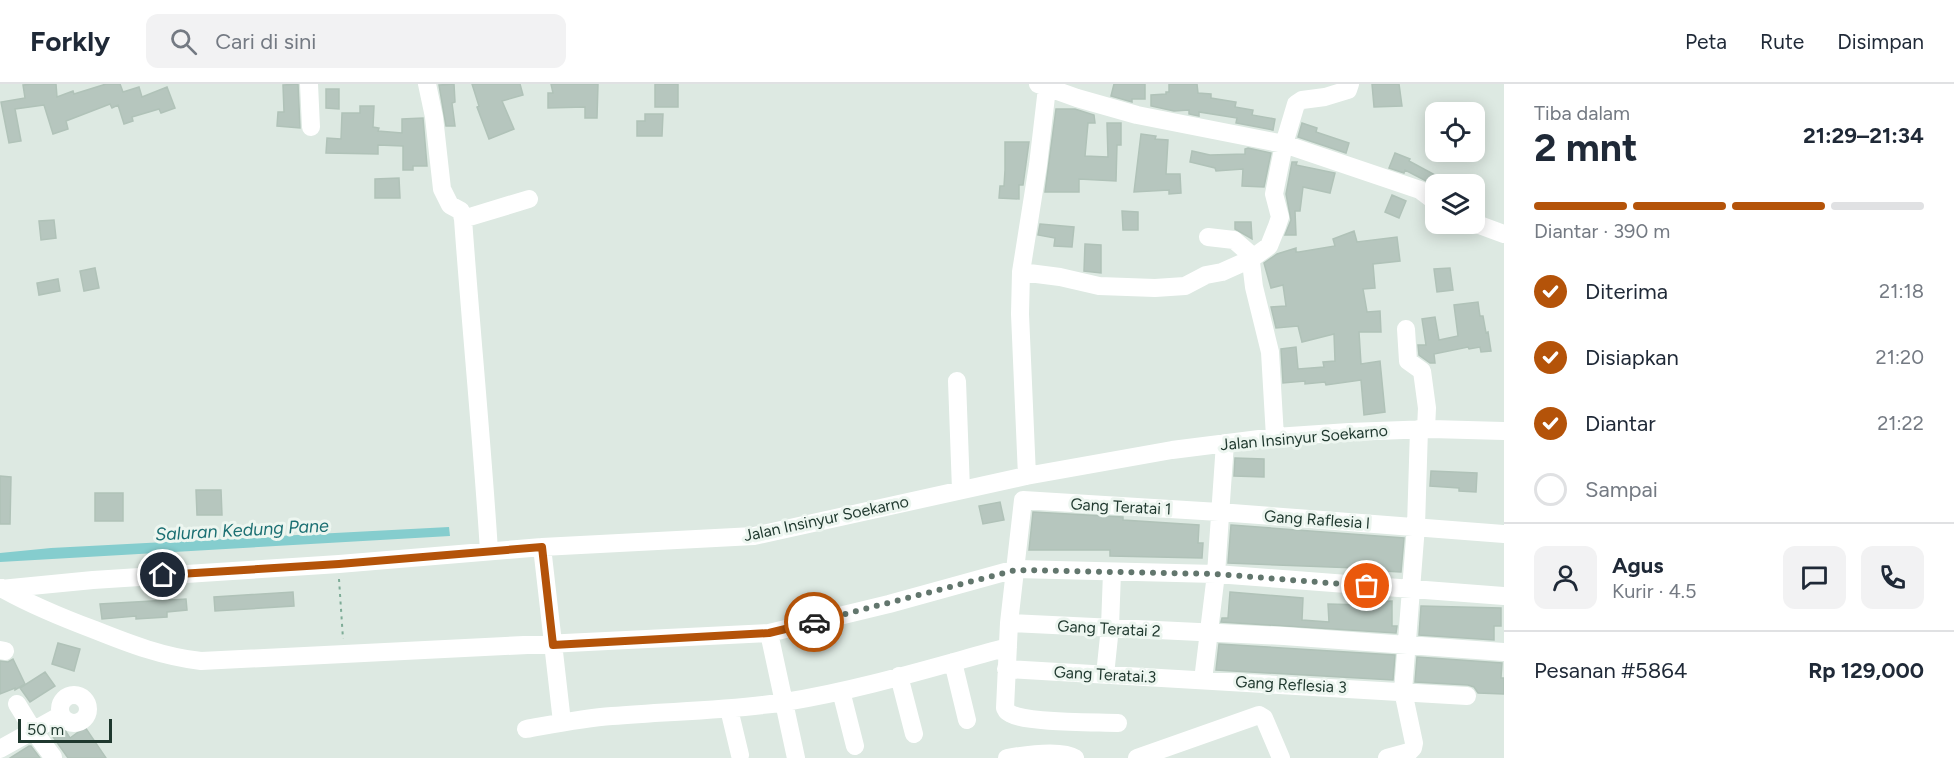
<!DOCTYPE html>
<html lang="id">
<meta charset="utf-8">
<style>
body{margin:0;font-family:Figtree,sans-serif;background:#f2f2f3;color:#1f2937;height:100vh;display:flex;flex-direction:column;font-size:22px;white-space:nowrap}
*{box-sizing:border-box;margin:0}
p{font-size:20px;color:#747a83}
.icon{flex:none;width:33px;height:33px;fill:none;stroke:currentColor;stroke-width:2;stroke-linecap:round;stroke-linejoin:round}
.map{position:relative;flex:1;overflow:hidden}
.panel{display:flex;flex-direction:column;background:#fff;width:450px}
.panel>*{flex:none}
.tools{position:absolute;left:1425px;top:18px;display:grid;gap:12px}
.tools a{display:grid;place-items:center;width:60px;height:60px;border-radius:12px;background:#fff;box-shadow:0 3px 15px #0003;font-size:30px}
.scale{position:absolute;left:18px;bottom:15px;width:94px;box-sizing:border-box;padding-left:6px;border:3px solid #1f382e;border-top:0;font-size:16px;line-height:21px;white-space:nowrap;color:#1f382e;-webkit-text-stroke:4px #edf6f0;paint-order:stroke}
.pin{position:absolute;display:grid;place-items:center;width:51px;height:51px;color:#fff;margin:-26px;border:3px solid #fff;border-radius:50%;box-shadow:0 2px 6px #0007}
.courier{position:absolute;display:grid;place-items:center;width:60px;height:60px;margin:-30px;border:4px solid #b45309;border-radius:50%;background:#fff;color:#222;box-shadow:0 2px 8px #0007}
.headline em{font-style:normal;font-weight:700}
.headline div{display:flex;flex-direction:column-reverse}
.headline{display:flex;align-items:center;justify-content:space-between;height:102px;padding:0 30px}
h1{font-size:39px;font-weight:700;line-height:45px}
.bar{display:grid;grid-template-columns:repeat(4,1fr);gap:9px 6px;align-content:center;height:72px;padding:0 30px}
.bar i{height:8px;border-radius:4px;background:#e0e1e3}
.bar .on{background:#b45309}
.bar p{grid-column:span 4}
.line{display:flex;align-items:center;gap:15px;padding:0 30px;border-top:2px solid #e0e1e3}
.line div{flex:1}
.round{display:grid;place-items:center;flex:none;width:63px;height:63px;border-radius:12px;background:#f2f2f3}
ol{padding:0 30px;list-style:none}
li{display:flex;align-items:center;gap:18px;height:66px}
li p{margin-inline-start:auto}
li .icon{padding:6px;border-radius:50%;background:#b45309;color:#fff;stroke-width:4}
li:last-child{color:#747a83}
li i{width:33px;height:33px;border:3px solid #e0e1e3;border-radius:50%}
header{display:flex;align-items:center;gap:36px;box-sizing:border-box;height:84px;padding:0 30px;background:#fff;border-bottom:2px solid #e0e1e3}
header strong{font-size:28px}
nav{display:flex;gap:33px;margin-inline-start:auto;font-size:21px}
.search{width:420px;height:54px;background:#f2f2f3;display:flex;align-items:center;gap:15px;box-sizing:border-box;padding:0 21px;border-radius:12px;color:#747a83;font-size:22px}
main{display:flex;flex:1;min-height:0}
.map>svg:first-child{display:block}
.water{fill:#85cdce}
.building{fill:#b6c6be;stroke:#b0c2b8;stroke-width:1.5}
.lines{fill:none;stroke-linecap:round;stroke-linejoin:round}
.path{stroke:#7eac97;stroke-width:2;stroke-dasharray:3 4.5;stroke-linecap:butt}
.minor{stroke:#fff;stroke-width:18}
.done{stroke:#62766d;stroke-width:6;stroke-dasharray:0 10.8}
.route{stroke:#b45309;stroke-width:8}
.labels{text-anchor:middle;stroke-width:6;stroke-linejoin:round;paint-order:stroke}
.street-label{font-size:16px;fill:#1f382e;stroke:#edf6f0}
.water-label{font-size:18px;font-style:italic;fill:#1b6f72;stroke:#edf6f0}
</style>
<header>
<strong>Forkly</strong>
<div class="search"><svg class="icon" aria-label="search" viewBox="0 0 24 24"><circle cx="10" cy="10" r="6"/><path d="M15 15l6 6"/></svg>Cari di sini</div>
<nav><a>Peta</a><a>Rute</a><a>Disimpan</a></nav>
</header>
<main>
<div class="map">
<svg width="1504" height="674" viewBox="0 0 1504 674">
<rect width="100%" height="100%" fill="#dde9e2"/>
<path class="water" d="M449,443L450,452L0,478V469L51,464Z"/>
<path class="building" d="M32,0H56L57,13L73,7L74,10L106,0H120L123,8L139,3L142,13L167,3L175,24L161,29L159,25L132,33L133,37L124,40L118,21L112,24L110,20L66,37L68,45L53,50L44,21L15,25L21,57L9,59L1,18L25,14L23,1Z
M298,0L300,44L277,42L278,28H284L283,1Z
M454,0L455,18L452,19L455,42H446L439,1Z
M472,0H520L523,11L502,17L514,45L489,55L477,23L479,22Z
M551,0H598L597,34H585V23L548,24V9H553Z
M655,0H678V23H655Z
M1114,0H1145V15H1132V18L1111,12Z
M1169,0H1197L1198,9L1211,10V14L1236,18L1235,23L1253,26L1252,31L1275,35L1273,46L1236,39L1237,34L1199,28V32L1189,30V26L1174,27L1151,22V11L1166,10V8H1169Z
M1372,0H1399L1402,22L1374,23Z
M326,5H339V25L326,24Z
M360,22H374L373,43L379,44L378,47L402,49V35L423,34L427,82H413V86H403V62L378,61V70L326,69L327,54L341,55L342,29H360Z
M1056,25H1075L1094,31L1095,39H1088L1085,72L1108,73L1107,39H1121V61H1117L1116,97L1079,95V108H1045Z
M645,30H663L662,52H637V37H645Z
M1302,39L1317,44L1316,48L1349,59L1346,69L1298,53Z
M1141,50L1156,52L1155,55L1168,56L1166,90H1180L1181,109L1169,110V106L1134,108Z
M1005,58H1029L1023,101H1019V115L999,114L1000,102H1004L1005,86Z
M1248,64L1271,69L1264,103L1242,102L1243,85L1216,87L1215,84L1190,78L1192,67L1210,71L1245,70V65Z
M1395,69L1410,75L1409,77L1437,92L1432,100L1405,86L1404,89L1389,84Z
M1292,78H1297L1296,81L1335,89L1330,109L1303,103L1300,127H1295L1296,151H1285L1291,136L1286,110Z
M399,94L400,114H375V95Z
M1392,111L1406,117L1399,134L1385,128Z
M1122,127L1138,128V146H1123Z
M54,136L56,154L41,156L39,137Z
M1235,138H1251L1252,155L1235,145Z
M1040,140L1074,143L1072,163L1054,162L1055,154L1038,151Z
M1354,147L1357,158L1397,153L1400,177L1373,180L1375,204L1363,205L1367,228L1380,227L1381,248H1359L1361,280L1380,277L1385,328L1364,331L1361,296L1326,301L1325,298L1305,300V297L1283,299L1281,265L1296,263L1298,285L1324,283L1323,278L1335,277L1334,250L1302,258L1298,242L1276,244L1271,223L1286,222L1283,201L1271,204L1264,179L1277,170L1296,164V168H1299L1335,162L1333,155Z
M1085,160L1101,161V189L1084,187Z
M95,184L99,204L84,207L80,187Z
M1450,184L1453,206L1437,208L1434,185Z
M58,195L60,207L39,211L37,199Z
M1478,218L1480,232H1483L1486,249L1488,248L1491,267L1481,268L1480,263L1469,265L1468,263L1434,270L1435,279H1430L1419,271L1418,261H1426L1422,235L1435,233L1439,256L1458,252L1454,221Z
M1235,374L1264,375V393L1234,392Z
M1431,387L1477,389L1476,408L1459,407V404L1430,402Z
M0,392L11,393L10,440H0Z
M196,406H221L222,431H197Z
M95,409H123V437H95Z
M1000,418L1004,436L983,440L979,422Z
M1033,428L1123,433V436L1199,441L1198,459H1203L1202,474L1110,472V466H1029Z
M1231,441L1404,454L1401,488L1382,487L1383,485L1228,479Z
M293,508L294,522L215,527L214,513Z
M1230,508L1303,514L1302,536L1329,538L1328,520L1368,521V518L1392,517V542H1397L1396,549L1221,538L1222,534H1228Z
M186,515L187,526L167,528V533L136,535V532L102,535L100,520Z
M1421,522L1501,524V542H1494V556L1419,551Z
M58,559L80,565L74,587L52,580Z
M1219,560L1395,571L1393,596L1216,586Z
M1417,573L1502,579L1501,594H1504V610L1478,609L1474,603L1468,601L1415,598Z
M13,575L25,600L15,606V604L0,610V577L8,578Z
M45,588L55,602L30,618L20,604Z
M63,643L70,654L85,643L106,674H68L51,650Z
M29,662H31L40,674H10Z"/>
<g class="lines">
<path class="path" d="M339,495L343,555"/>
<path class="minor" d="M309,0L311,43
M427,0L434,33L442,105L450,121L461,127L463,135C471,246 482,356 489,467
M1038,0L1077,14L1137,31L1284,60L1420,106L1436,118
M463,135L529,115
M1474,139L1504,150
M1208,153L1234,156L1250,170L1254,203L1270,268L1275,353
M1021,188L1060,193L1099,202L1155,204L1185,202L1206,191L1222,188L1251,175L1269,162L1277,142L1280,133L1274,110L1284,60L1296,20L1302,16L1325,13L1348,6L1350,0
M1406,245L1408,277L1422,287L1427,324L1426,345
M957,297L961,406
M1027,392L1020,230L1021,188L1038,81L1047,4
M542,463L562,638
M1,504C31,521 63,534 95,546C130,560 164,573 201,577L769,549L889,520L1016,485L1216,490L1504,512
M0,505L93,496L339,480L542,463L754,452L1026,392L1172,366L1275,353L1349,348L1431,345L1504,347
M1009,539L1284,552L1504,568
M769,549L796,674
M0,566L5,567
M953,578L967,636
M1006,585L1467,612
M1105,591L1110,543L1112,488
M899,592L914,650
M1203,596L1216,490L1225,359
M841,607L855,662
M60 625a14 14 0 1 1 28 0a14 14 0 1 1-28 0Z
M17,620L33,646L53,673
M729,625L740,671
M1118,639C1096,638 1027,639 1011,630C1007,628 1007,628 1005,624L1009,539L1023,416L1219,428L1504,450
M526,645C554,640 583,634 612,632C669,627 728,627 785,618C860,606 934,583 1008,563
M0,665L61,631
M1007,674C1024,671 1061,665 1075,674
M1137,674L1259,631L1264,634L1281,674
M1387,674L1409,668L1413,664L1414,659L1403,607L1416,442L1419,345"/>
</g>
<g class="lines">
<path class="done" d="M814,538L1016,486L1216,490L1367,502"/>
<path class="route" d="M163,491L339,480L542,463L553,561L769,549L814,538"/>
</g>
<g class="labels">
<g class="street-label">
<text transform="translate(1304 353) rotate(-5)" y="6">Jalan Insinyur Soekarno</text>
<text transform="translate(1121 422) rotate(3)" y="6">Gang Teratai 1</text>
<text transform="translate(826 434) rotate(-12)" y="6">Jalan Insinyur Soekarno</text>
<text transform="translate(1317 435) rotate(4)" y="6">Gang Raflesia l</text>
<text transform="translate(1109 544) rotate(3)" y="6">Gang Teratai 2</text>
<text transform="translate(1105 590) rotate(3)" y="6">Gang Teratai.3</text>
<text transform="translate(1291 600) rotate(3)" y="6">Gang Reflesia 3</text>
</g>
<g class="water-label">
<text transform="translate(242 446) rotate(-3)" y="6">Saluran Kedung Pane</text>
</g>
</g>
</svg>
<div class="tools">
<a><svg class="icon" aria-label="locate" viewBox="0 0 24 24"><circle cx="12" cy="12" r="6"/><path d="M12 2v4M12 18v4M2 12h4M18 12h4"/></svg></a>
<a><svg class="icon" aria-label="layers" viewBox="0 0 24 24"><path d="M12 4l9 5-9 5-9-5zM3 14l9 5 9-5"/></svg></a>
</div>
<div class="scale">50 m</div>
<div class="pin" style="left:1367px;top:502px;background:#ea580c"><svg class="icon" aria-label="bag" viewBox="0 0 24 24"><path d="M5 8h14l-1 12H6zM9 8a3 3 0 0 1 6 0"/></svg></div>
<div class="pin" style="left:163px;top:491px;background:#1f2937"><svg class="icon" aria-label="home" viewBox="0 0 24 24"><path d="M3 11l9-7 9 7M6 9v11h12V9"/></svg></div>
<div class="courier" style="left:814px;top:538px"><svg class="icon" aria-label="car" viewBox="0 0 24 24"><path d="M5 17H2v-5l4-1 3-4h7l3 4 3 1v5h-3M9 17h6M6 11h13"/><circle cx="7" cy="17" r="2"/><circle cx="17" cy="17" r="2"/></svg></div>
</div>
<section class="panel">
<div class="headline"><div><h1>2 mnt</h1><p>Tiba dalam</p></div><em>21:29–21:34</em></div>
<div class="bar"><i class="on"></i><i class="on"></i><i class="on"></i><i></i><p>Diantar · 390 m</p></div>
<ol>
<li><svg class="icon" aria-label="check" viewBox="0 0 24 24"><path d="M5 12l5 5 9-10"/></svg>Diterima<p>21:18</p></li>
<li><svg class="icon" aria-label="check" viewBox="0 0 24 24"><path d="M5 12l5 5 9-10"/></svg>Disiapkan<p>21:20</p></li>
<li><svg class="icon" aria-label="check" viewBox="0 0 24 24"><path d="M5 12l5 5 9-10"/></svg>Diantar<p>21:22</p></li>
<li><i></i>Sampai</li>
</ol>
<div class="line" style="height:108px"><a class="round"><svg class="icon" aria-label="person" viewBox="0 0 24 24"><circle cx="12" cy="8" r="4"/><path d="M4 21q1-7 8-7t8 7"/></svg></a><div><b>Agus</b><p>Kurir · 4.5</p></div><a class="round"><svg class="icon" aria-label="chat" viewBox="0 0 24 24"><path d="M4 5h16v11H9l-5 4z"/></svg></a><a class="round"><svg class="icon" aria-label="phone" viewBox="0 0 24 24"><path d="M5 4h4l2 5-3 2q2 4 5 5l2-3 5 2v4C11 20 4 13 5 4z"/></svg></a></div>
<div class="line" style="height:78px"><div>Pesanan #5864</div><b>Rp 129,000</b></div>
</section>
</main>
